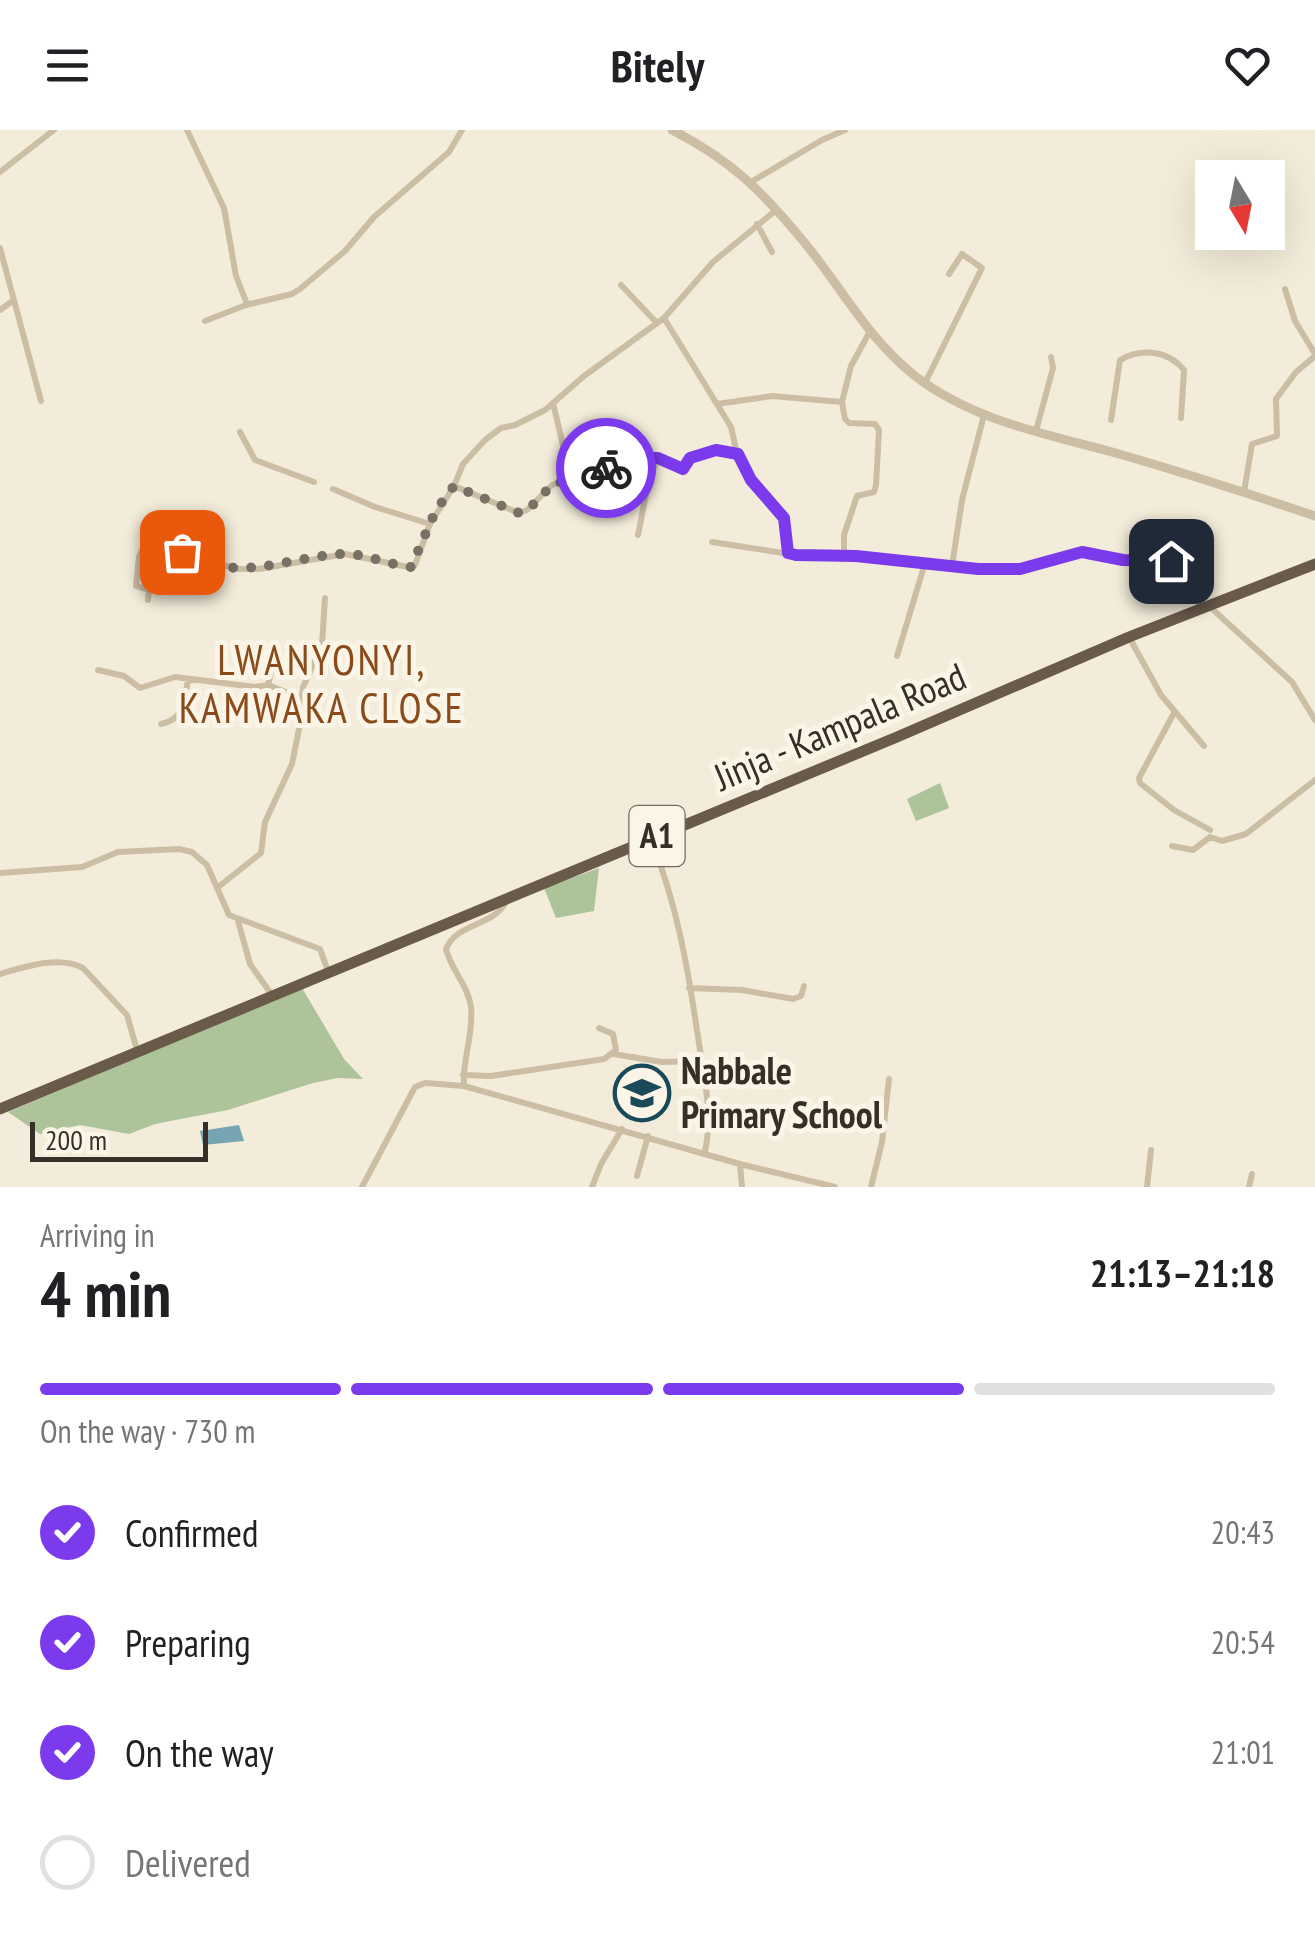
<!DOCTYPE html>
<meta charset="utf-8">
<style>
body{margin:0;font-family:"PT Sans Narrow",sans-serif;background:#f6f6f6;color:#202124;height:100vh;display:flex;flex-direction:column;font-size:38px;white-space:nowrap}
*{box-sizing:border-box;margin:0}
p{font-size:32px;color:#757577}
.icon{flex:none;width:55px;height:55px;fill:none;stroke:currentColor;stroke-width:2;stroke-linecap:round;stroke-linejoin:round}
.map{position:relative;height:1057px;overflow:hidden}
.drawer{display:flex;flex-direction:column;background:#fff;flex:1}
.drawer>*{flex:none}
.needle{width:65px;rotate:170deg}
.controls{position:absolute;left:1195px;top:30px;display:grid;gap:20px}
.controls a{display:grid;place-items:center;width:90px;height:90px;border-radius:0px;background:#fff;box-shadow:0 10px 40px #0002;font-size:50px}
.scale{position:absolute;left:30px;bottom:25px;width:178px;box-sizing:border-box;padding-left:10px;border:5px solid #372f27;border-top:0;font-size:28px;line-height:35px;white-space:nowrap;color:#372f27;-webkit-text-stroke:8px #faf5e6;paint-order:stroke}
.pin{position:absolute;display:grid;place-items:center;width:85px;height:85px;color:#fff;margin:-42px;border-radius:20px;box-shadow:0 5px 15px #0006}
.courier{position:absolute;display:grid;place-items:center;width:100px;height:100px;margin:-50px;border:8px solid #7c3aed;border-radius:50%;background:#fff;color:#222;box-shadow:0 2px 12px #0007}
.summary em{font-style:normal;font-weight:700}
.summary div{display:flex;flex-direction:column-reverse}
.summary{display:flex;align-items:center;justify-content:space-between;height:170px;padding:0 40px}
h1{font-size:65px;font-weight:700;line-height:75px}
.bar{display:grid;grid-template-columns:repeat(4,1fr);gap:15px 10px;align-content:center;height:120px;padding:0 40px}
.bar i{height:12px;border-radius:8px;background:#e0e0e0}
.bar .active{background:#7c3aed}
.bar p{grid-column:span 4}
ol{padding:0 40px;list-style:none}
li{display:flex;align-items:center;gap:30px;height:110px}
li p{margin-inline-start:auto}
li .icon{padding:10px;border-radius:50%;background:#7c3aed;color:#fff;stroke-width:4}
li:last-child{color:#757577}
li i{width:55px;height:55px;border:5px solid #e0e0e0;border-radius:50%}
header{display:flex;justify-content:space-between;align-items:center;height:130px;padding:0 40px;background:#fff;font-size:45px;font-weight:700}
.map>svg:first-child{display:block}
.green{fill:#adc399}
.water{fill:#77a4b1}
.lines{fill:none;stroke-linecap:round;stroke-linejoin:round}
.minor{stroke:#cbbea5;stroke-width:6}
.tertiary{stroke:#cbbea5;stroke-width:9}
.trunk{stroke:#695a4a;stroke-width:11}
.done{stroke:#797166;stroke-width:10;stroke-dasharray:0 18}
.route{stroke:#7c3aed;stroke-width:12}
.labels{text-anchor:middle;stroke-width:10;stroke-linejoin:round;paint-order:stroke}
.shield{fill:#faf5e6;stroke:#726a60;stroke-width:2.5}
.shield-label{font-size:35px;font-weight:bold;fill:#372f27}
.street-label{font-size:38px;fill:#372f27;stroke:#faf5e6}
.poi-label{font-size:38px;font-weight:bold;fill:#372f27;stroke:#faf5e6;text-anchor:start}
.quarter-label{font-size:42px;letter-spacing:2.5px;fill:#8a4b1c;stroke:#faf5e6}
</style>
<header><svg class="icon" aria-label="menu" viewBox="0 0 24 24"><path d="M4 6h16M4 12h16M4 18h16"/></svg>Bitely<svg class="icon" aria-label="heart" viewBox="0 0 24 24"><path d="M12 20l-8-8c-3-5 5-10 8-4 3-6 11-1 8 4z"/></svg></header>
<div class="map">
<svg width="1315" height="1057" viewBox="0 0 1315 1057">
<rect width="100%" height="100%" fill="#f3ecda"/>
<path class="green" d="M940,653L949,678L916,691L907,669Z
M599,738L594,781L556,788L544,758Z
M302,858L344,929L363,949L338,948L313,953L228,980L155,994L129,1004L80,995L40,1004L8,982Z"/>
<path class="water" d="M239,995L244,1011L203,1015L200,1001Z"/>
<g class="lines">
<path class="minor" d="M187,0L224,78L236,146L247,174
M0,42L54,0
M751,52L822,10L845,0
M757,94L772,122
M0,118L41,271
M621,155L657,193
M1285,159L1295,191L1315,224
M0,180L14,170
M664,188L731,297L738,328L751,351L784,388L788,423
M205,191L246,175L292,164L300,159L345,121L374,87L449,22L462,0
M925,253L982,138L962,124L949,144
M842,272L845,289L849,293L875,294L879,300L876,355L874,362L857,366L844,405V425
M553,273L571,349
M717,274L772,266L842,272L851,236L869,203
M1111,290L1120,230C1141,218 1168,220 1184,240L1181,288
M1036,301L1053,238L1051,227
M240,302L255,330L314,352
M454,356L519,383L527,380L552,355L636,329L657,328L683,339L690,327L716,320L738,324
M333,359L375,377L430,394L454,356L463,334L485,310L501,298L515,295L545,280L584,246L664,188L713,132L775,81
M1244,362L1252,314L1277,306L1276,269L1296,242L1315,226
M638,405L647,359L657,328
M712,412L796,425L856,426L978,439L1035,436L1082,423L1123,430L1171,431L1179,433L1189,443L1201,478
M952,436L962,370L984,285
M148,470L149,460L136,456L139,427L148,407L192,428L240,439H259L345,424L408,437L415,435L430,394
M1209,476L1292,552L1315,590
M1129,507L1161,565L1204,616
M897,526L925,433
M277,527L274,530L268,555L301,568
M98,540L124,546L140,558L175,547L255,557L268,555
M1174,583L1139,648L1140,653L1174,680L1210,700
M161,594C185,589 184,571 188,550
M651,710C677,773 688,839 698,907C704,946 713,982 705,1022
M1172,716L1193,720L1210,707L1222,711L1246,704L1315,650
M0,743L82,737L118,722L179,719L192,722L207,735L229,785L320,819L328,841
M217,758L261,723L265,692L292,634L300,594L303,557L322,515L325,468
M506,771C496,796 457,792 446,819C451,840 468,855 471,877C474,904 462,929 464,956L740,1034L835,1057
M238,791L250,834L272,865
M0,844C24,837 59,825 83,838L127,885L137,920
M689,858L742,860L793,869L801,866L804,856
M613,924L662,932L701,931
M463,945L491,946L604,929L616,920L613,904L599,898
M740,1034L742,1057
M637,1046L648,1006
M362,1057L415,957L425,953L464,956
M592,1057L601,1034L622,999
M871,1057L882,1012L889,949
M1147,1057L1151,1020
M1249,1057L1252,1044"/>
<path class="tertiary" d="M672,0C731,30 762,61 804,112C842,158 867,208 915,246C975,292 1048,304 1119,324C1185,343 1250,364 1315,386"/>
<path class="trunk" d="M0,979L897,607L1129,507L1315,434"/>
</g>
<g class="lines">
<path class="done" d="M182,422C238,455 285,427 342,424C365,423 388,435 411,437L436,380L454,356L519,383L528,380L552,355L606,338"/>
<path class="route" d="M606,338L646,328H658L683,339L690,328L716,320L738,324L751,350L784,388L788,423L796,425L856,426L978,439H1020L1082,422L1123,430L1171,431"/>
</g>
<defs>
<g id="school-ring" transform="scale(2.875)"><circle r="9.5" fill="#faf5e6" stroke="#1a4a5a" stroke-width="1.5"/><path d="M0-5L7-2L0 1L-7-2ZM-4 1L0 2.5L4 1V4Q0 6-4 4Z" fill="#1a4a5a"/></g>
</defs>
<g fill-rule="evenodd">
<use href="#school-ring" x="642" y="963"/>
</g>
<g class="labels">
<rect class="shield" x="629.5" y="676" width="55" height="60" rx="8"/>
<g class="shield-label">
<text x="657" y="718">A1</text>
</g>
<g class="street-label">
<text transform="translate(840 597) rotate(-23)" y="13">Jinja - Kampala Road</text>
</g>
<g class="poi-label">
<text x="681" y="954">Nabbale<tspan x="681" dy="44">Primary School</tspan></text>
</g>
<g class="quarter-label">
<text x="322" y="545">LWANYONYI,<tspan x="322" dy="48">KAMWAKA CLOSE</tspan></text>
</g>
</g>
</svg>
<div class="controls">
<a><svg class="needle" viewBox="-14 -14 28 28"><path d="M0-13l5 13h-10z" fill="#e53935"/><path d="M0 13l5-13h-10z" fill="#757577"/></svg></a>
</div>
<div class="scale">200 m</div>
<div class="pin" style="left:182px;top:422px;background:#ea580c"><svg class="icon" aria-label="bag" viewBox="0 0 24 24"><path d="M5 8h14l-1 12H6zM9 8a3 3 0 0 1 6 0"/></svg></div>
<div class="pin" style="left:1171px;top:431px;background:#1f2937"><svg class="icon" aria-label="home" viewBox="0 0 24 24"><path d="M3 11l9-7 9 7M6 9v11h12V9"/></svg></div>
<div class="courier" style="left:606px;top:338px"><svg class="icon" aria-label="bike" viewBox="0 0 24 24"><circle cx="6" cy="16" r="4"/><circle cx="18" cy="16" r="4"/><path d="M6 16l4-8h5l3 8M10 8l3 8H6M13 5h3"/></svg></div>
</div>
<section class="drawer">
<div class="summary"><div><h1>4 min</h1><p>Arriving in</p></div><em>21:13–21:18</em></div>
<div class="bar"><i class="active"></i><i class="active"></i><i class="active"></i><i></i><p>On the way · 730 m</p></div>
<ol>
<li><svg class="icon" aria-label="check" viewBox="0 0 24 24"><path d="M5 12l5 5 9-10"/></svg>Confirmed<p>20:43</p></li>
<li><svg class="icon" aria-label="check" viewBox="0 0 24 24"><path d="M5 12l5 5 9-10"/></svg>Preparing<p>20:54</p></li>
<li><svg class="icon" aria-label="check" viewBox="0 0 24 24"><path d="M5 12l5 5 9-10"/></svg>On the way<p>21:01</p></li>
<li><i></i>Delivered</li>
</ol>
</section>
